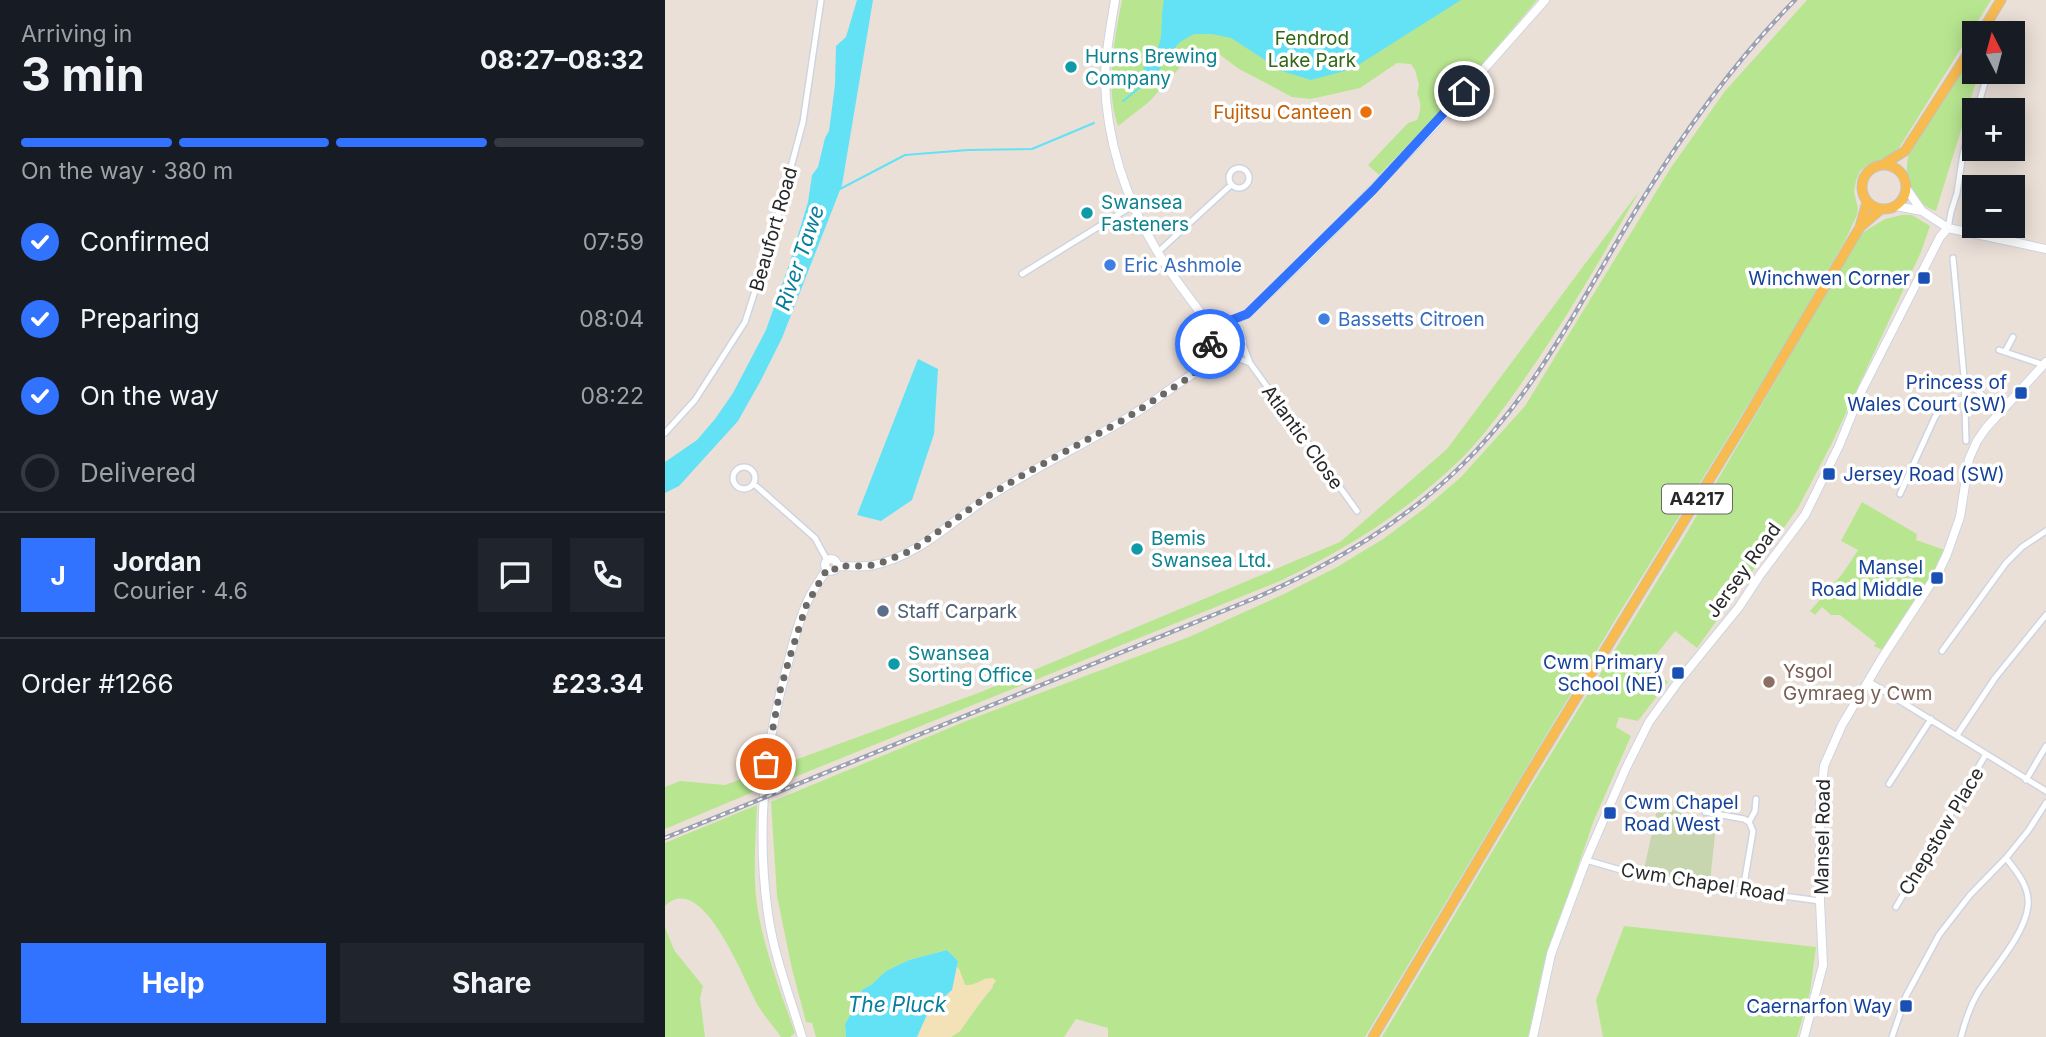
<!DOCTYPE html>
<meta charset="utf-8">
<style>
body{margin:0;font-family:Inter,sans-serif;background:#20242c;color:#f1f3f6;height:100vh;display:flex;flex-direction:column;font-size:26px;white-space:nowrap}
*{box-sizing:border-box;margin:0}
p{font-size:23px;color:#9ea1a6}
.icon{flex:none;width:38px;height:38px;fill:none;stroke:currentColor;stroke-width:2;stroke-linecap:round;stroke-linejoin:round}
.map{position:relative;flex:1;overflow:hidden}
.drawer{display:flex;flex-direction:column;background:#171b24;width:665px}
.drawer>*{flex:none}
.needle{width:46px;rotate:354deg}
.buttons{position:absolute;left:1297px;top:21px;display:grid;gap:14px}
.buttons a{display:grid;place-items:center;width:63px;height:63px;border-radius:0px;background:#171b24;box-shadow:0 4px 18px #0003;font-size:35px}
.pin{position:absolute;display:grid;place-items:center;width:60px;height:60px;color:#fff;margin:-30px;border:4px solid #fff;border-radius:50%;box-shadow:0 2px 7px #0007}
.courier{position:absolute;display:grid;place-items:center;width:70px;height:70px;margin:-35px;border:5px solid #3172ff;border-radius:50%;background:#fff;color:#222;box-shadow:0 2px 9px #0007}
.summary em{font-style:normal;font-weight:700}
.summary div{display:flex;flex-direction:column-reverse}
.summary{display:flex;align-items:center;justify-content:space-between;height:119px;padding:0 21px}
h1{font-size:46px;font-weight:700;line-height:52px}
.bar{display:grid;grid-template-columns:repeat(4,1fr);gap:10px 7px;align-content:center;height:84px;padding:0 21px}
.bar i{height:9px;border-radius:5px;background:#363941}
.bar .on{background:#3172ff}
.bar p{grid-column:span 4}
.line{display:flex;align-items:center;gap:18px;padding:0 21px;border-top:2px solid #363941}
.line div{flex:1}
.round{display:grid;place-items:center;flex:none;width:74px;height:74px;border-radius:0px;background:#20242c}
ol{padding:0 21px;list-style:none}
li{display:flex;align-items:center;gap:21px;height:77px}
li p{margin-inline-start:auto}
li .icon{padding:7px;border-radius:50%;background:#3172ff;color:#fff;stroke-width:4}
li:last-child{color:#9ea1a6}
li i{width:38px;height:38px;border:4px solid #363941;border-radius:50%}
.cta{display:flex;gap:14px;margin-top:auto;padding:14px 21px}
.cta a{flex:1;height:80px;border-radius:0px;background:#3172ff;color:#fff;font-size:28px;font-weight:700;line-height:80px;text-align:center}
.cta a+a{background:#20242c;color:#f1f3f6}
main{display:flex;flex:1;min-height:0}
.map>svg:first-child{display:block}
.green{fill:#b8e690}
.sand{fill:#f3e2b8}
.cemetery{fill:#c7d6ae}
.water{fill:#63e1f5}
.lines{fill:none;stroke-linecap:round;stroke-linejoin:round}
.stream{stroke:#63e1f5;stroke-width:2}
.street-casing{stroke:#cdd4e2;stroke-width:8}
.secondary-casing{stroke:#cdd4e2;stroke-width:10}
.primary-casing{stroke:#c3c3c3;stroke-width:11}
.street{stroke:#fff;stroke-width:5}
.secondary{stroke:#fff;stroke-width:8}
.primary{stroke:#f8bb50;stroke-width:9}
.rail-casing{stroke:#9ba1b3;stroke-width:4.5}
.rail{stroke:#fff;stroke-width:2;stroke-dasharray:5;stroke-linecap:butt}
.done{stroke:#6c6866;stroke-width:7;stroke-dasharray:0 12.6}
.route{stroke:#3172ff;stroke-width:9}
.culture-dot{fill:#0f9aa8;stroke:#fff;stroke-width:2.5}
.food-dot{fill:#e8710a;stroke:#fff;stroke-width:2.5}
.shop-dot{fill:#3f7fe0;stroke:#fff;stroke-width:2.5}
.transit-dot{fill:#1a4fb4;stroke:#fff;stroke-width:2.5}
.service-dot{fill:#5c6f8a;stroke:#fff;stroke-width:2.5}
.education-dot{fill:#8d6e63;stroke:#fff;stroke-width:2.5}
.labels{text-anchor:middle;stroke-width:7;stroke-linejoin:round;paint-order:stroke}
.shield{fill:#fff;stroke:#686868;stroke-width:2}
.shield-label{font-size:18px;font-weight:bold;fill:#282828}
.park-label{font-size:19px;fill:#316715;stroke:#fff}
.culture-label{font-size:19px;fill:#0d838f;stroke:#fff;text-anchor:start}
.food-label{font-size:19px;fill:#c56008;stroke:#fff;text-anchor:end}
.street-label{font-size:19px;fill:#282828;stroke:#fff}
.shop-label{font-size:19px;fill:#366cbe;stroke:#fff;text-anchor:start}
.transit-label{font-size:19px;fill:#164399;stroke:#fff;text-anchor:end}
.service-label{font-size:19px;fill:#4e5e75;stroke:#fff;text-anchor:start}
.education-label{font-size:19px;fill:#785e54;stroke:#fff;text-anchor:start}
.water-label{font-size:21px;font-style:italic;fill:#067d9d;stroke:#fff}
</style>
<main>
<section class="drawer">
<div class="summary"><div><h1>3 min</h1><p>Arriving in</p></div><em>08:27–08:32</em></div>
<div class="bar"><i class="on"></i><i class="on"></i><i class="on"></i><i></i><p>On the way · 380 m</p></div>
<ol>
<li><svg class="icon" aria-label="check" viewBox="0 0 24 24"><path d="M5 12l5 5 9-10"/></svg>Confirmed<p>07:59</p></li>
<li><svg class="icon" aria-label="check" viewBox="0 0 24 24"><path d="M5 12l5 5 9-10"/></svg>Preparing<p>08:04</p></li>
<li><svg class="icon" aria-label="check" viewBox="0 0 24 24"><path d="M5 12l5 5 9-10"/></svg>On the way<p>08:22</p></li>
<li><i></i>Delivered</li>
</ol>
<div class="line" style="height:126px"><b class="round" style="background:#3172ff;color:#fff">J</b><div><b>Jordan</b><p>Courier · 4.6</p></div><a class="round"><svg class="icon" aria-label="chat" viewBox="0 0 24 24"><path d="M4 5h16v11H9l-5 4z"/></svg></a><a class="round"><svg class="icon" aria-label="phone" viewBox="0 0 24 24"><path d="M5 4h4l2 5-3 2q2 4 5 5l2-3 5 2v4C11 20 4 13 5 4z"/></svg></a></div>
<div class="line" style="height:91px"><div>Order #1266</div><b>£23.34</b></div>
<div class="cta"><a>Help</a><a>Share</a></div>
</section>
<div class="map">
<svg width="1381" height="1037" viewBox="0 0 1381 1037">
<rect width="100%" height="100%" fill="#ebe0d8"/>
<path class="green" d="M457,0H872L786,101L714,175L703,165L743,123L752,120C756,111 757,103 752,94L754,85L750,70L746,64L732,63L695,88L646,99L627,97L612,89L574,69L550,51L536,50L528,53L484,102L453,126C440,88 449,41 457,0Z
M1142,0H1326L1234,148L1224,156L1204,164L1195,171L1191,181L1189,192L1193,208L1192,215L1181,239L1111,360L955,612L700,1037H443V1028L411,1019L399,1037H286L295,1031L310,1009L328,987L321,978L309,986L300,985L294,969L292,967L293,961L282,950L244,960L221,971L206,985L198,989L189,1000L188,1010L180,1024L181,1037H151L147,1023L141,1022L127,969L112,896L106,802L306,719L524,637L619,594L672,567L718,539L760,508L796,477L860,406L1005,169L1060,91Z
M1309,51V72H1314L1271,211C1244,202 1237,175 1245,149Z
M975,190C938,255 901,320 858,381C840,407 821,433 799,456C743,511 685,547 615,581L105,787L108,768L316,692L675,542L782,449Z
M1237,215H1247L1265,226L1256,252L1167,443L1133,508L1032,648L1010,631L983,665L1003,682L973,721L954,717L951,727L966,736L929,820L882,956L863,1037H717L862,793L1018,539L1197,233L1220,219Z
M1197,502L1252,534L1251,540L1280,550L1272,570L1219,651L1209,646L1211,643L1175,615H1166L1157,607L1150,615L1145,611L1178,573L1193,550L1176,541Z
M95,772L93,790L0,829V787L15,781L60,785Z
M92,805C91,830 89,856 90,881C91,929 114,987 130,1033L125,1037H116C109,1027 100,1017 94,1007C80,984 38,868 0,906V843Z
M959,926L1151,947L1145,992L1132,1037H938L931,1000Z
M0,927L9,950L38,986L35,998L40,1037H0Z"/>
<path class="sand" d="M292,967L294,969L300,985C311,986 317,978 328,978L331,981L295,1031L286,1037H252L264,1010L287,990Z"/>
<path class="cemetery" d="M993,805L1051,825L1045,882L978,874Z"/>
<path class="water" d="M192,0H208L177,185L117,338L95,382L73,421L14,486L0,493V462L32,440L50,419L68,393L101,330L125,262L143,202L147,175L153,167L160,138L164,131L170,85L171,46L181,37Z
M499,0H796L687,69L646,80L617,71L566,38L547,34H529L515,42L504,55L489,78L478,68C504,44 493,29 499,0Z
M253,359L273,369L269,434L247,500L216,521L192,515Z
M282,950L293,961L287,990L264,1010L252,1037H181L180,1024L188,1010L189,1001L198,989L206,985L221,971L244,960Z"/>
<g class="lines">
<path class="stream" d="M458,101L479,84
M175,189L240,155L303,150L367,149L429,123"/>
<g class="street-casing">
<path id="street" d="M1335,33L1336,31
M1312,110L1323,72
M564 178a10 10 0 1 1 20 0a10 10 0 1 1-20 0Z
M1283,228L1286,212L1292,193L1298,154L1309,118
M492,253L566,185
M1288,258L1299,377L1301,441
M357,274L467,206
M577,342L585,363L692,511
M1334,350L1379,365
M1340,352L1348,337
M565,355L585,363
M1299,377L1335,413
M0,433L30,400L80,322L107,238L138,122L156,0
M68 478a11 11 0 1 1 22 0a11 11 0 1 1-22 0Z
M89,484L150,538L162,560
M1235,494L1270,417C1278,405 1285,400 1300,399
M1277,651L1341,563L1357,547L1381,531
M1203,681L1381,791
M1292,735L1330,678L1381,615
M1361,780L1381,746
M1224,784L1266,719
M1040,812L1079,819L1084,822L1088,831L1078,890
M1084,822L1090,811L1091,799
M921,860L980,877L1155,901
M1231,907L1321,754
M1227,1037L1241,996L1274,935L1305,895L1341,858L1363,831L1381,803
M1296,1037C1300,1021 1305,1006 1314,991C1329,968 1360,934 1363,906C1365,887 1352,872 1341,858"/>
</g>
<g class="secondary-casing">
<path id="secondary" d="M450,0C446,25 440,54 440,79C441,140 461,200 492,251C508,278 529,304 548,329
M1241,188L1257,211
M1231,206L1257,211L1283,228L1381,249
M554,354C565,358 573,353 577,342L574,330L563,323
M539,366L545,344V336L548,329L555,324L563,323L582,314L648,251L767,128L880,0
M160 565a6 6 0 1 1 12 0a6 6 0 1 1-12 0Z
M172,566C182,566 194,567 204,566C254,558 291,516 333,491C374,466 417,445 459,420C493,400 523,374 558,356
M137,1037C125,997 109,956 103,914C91,830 99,748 122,667C128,644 134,618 145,596C150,587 156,578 162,569
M868,1037L886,954L921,860L961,768L984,722L1013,682L1074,607L1095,575L1140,515L1174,446L1196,392L1275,237L1283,228
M1139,1037L1158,965L1155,901V804L1159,766L1177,725L1217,658L1274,571L1282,554L1295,517L1304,459L1312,441L1321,428L1381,362"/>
</g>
<g class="primary-casing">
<path id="primary" d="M1316,33L1336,0
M1197 187a22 22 0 1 1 44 0a22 22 0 1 1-44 0Z
M1217,165L1240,151L1309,44
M1195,227L1216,209
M708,1037L867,770L1082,418L1195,227L1202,202"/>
</g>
<use href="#street" class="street"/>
<use href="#secondary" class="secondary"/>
<use href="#primary" class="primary"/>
<g class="rail-casing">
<path id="rail" d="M0,838L595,596C669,563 736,524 794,468C874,391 921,290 979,197C1021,129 1074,57 1130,0"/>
</g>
<use href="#rail" class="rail"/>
</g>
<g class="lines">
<path class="done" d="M101,764L115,691L126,653L141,606L162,569L169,570L172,566H201L213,564L243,552L256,544L320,498L363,472L460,419L520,380L539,366L545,344"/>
<path class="route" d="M545,344L546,332L551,326L582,314L708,190L799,91"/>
</g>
<g class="culture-dot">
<circle cx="406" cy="67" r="7"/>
<circle cx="422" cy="213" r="7"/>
<circle cx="472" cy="549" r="7"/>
<circle cx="229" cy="664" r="7"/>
</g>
<circle class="food-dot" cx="701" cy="112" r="7"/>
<g class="shop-dot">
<circle cx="445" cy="265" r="7"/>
<circle cx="659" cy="319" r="7"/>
</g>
<g class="transit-dot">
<rect x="1252" y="271" width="14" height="14" rx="3.5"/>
<rect x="1349" y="386" width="14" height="14" rx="3.5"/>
<rect x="1157" y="467" width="14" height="14" rx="3.5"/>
<rect x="1265" y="571" width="14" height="14" rx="3.5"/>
<rect x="1006" y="666" width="14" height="14" rx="3.5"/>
<rect x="938" y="806" width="14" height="14" rx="3.5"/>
<rect x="1234" y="999" width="14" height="14" rx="3.5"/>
</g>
<circle class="service-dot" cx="218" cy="611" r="7"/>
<circle class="education-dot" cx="1104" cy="682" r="7"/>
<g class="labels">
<rect class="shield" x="997" y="484.5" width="70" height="29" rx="5"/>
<g class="shield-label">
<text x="1032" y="505">A4217</text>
</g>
<g class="park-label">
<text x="647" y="45">Fendrod<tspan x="647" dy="22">Lake Park</tspan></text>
</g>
<g class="culture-label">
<text x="420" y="63">Hurns Brewing<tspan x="420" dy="22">Company</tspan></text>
<text x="436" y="209">Swansea<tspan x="436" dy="22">Fasteners</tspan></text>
<text x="486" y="545">Bemis<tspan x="486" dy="22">Swansea Ltd.</tspan></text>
<text x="243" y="660">Swansea<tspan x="243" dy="22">Sorting Office</tspan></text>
</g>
<g class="food-label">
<text x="687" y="119">Fujitsu Canteen</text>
</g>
<g class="street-label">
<text transform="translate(108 229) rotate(-74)" y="7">Beaufort Road</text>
<text transform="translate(638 437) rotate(54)" y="7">Atlantic Close</text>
<text transform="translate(1078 570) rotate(-54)" y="7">Jersey Road</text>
<text transform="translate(1276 831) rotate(-59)" y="7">Chepstow Place</text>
<text transform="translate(1157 837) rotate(-89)" y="7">Mansel Road</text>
<text transform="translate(1038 882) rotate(9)" y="7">Cwm Chapel Road</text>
</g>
<g class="shop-label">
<text x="459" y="272">Eric Ashmole</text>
<text x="673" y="326">Bassetts Citroen</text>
</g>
<g class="transit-label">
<text x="1245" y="285">Winchwen Corner</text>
<text x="1342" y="389">Princess of<tspan x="1342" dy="22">Wales Court (SW)</tspan></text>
<text x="1178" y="481" text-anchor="start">Jersey Road (SW)</text>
<text x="1258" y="574">Mansel<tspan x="1258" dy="22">Road Middle</tspan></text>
<text x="999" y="669">Cwm Primary<tspan x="999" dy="22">School (NE)</tspan></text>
<text x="959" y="809" text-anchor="start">Cwm Chapel<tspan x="959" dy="22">Road West</tspan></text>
<text x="1227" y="1013">Caernarfon Way</text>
</g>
<g class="service-label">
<text x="232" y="618">Staff Carpark</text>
</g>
<g class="education-label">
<text x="1118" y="678">Ysgol<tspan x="1118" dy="22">Gymraeg y Cwm</tspan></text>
</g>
<g class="water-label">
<text transform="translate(135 258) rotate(-71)" y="7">River Tawe</text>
<text x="232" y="1012">The Pluck</text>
</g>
</g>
</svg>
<div class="buttons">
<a><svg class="needle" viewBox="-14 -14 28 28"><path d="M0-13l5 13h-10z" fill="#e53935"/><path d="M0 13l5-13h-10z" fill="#9ea1a6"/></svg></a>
<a>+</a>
<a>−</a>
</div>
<div class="pin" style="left:101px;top:764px;background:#ea580c"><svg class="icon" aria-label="bag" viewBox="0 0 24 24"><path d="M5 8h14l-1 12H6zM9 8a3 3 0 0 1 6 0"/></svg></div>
<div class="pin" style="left:799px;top:91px;background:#1f2937"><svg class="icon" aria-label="home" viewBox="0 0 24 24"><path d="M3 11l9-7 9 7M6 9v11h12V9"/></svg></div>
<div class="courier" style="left:545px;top:344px"><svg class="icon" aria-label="bike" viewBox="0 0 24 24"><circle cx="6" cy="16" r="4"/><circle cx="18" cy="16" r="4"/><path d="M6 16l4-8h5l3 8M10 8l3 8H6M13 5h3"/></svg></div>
</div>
</main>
